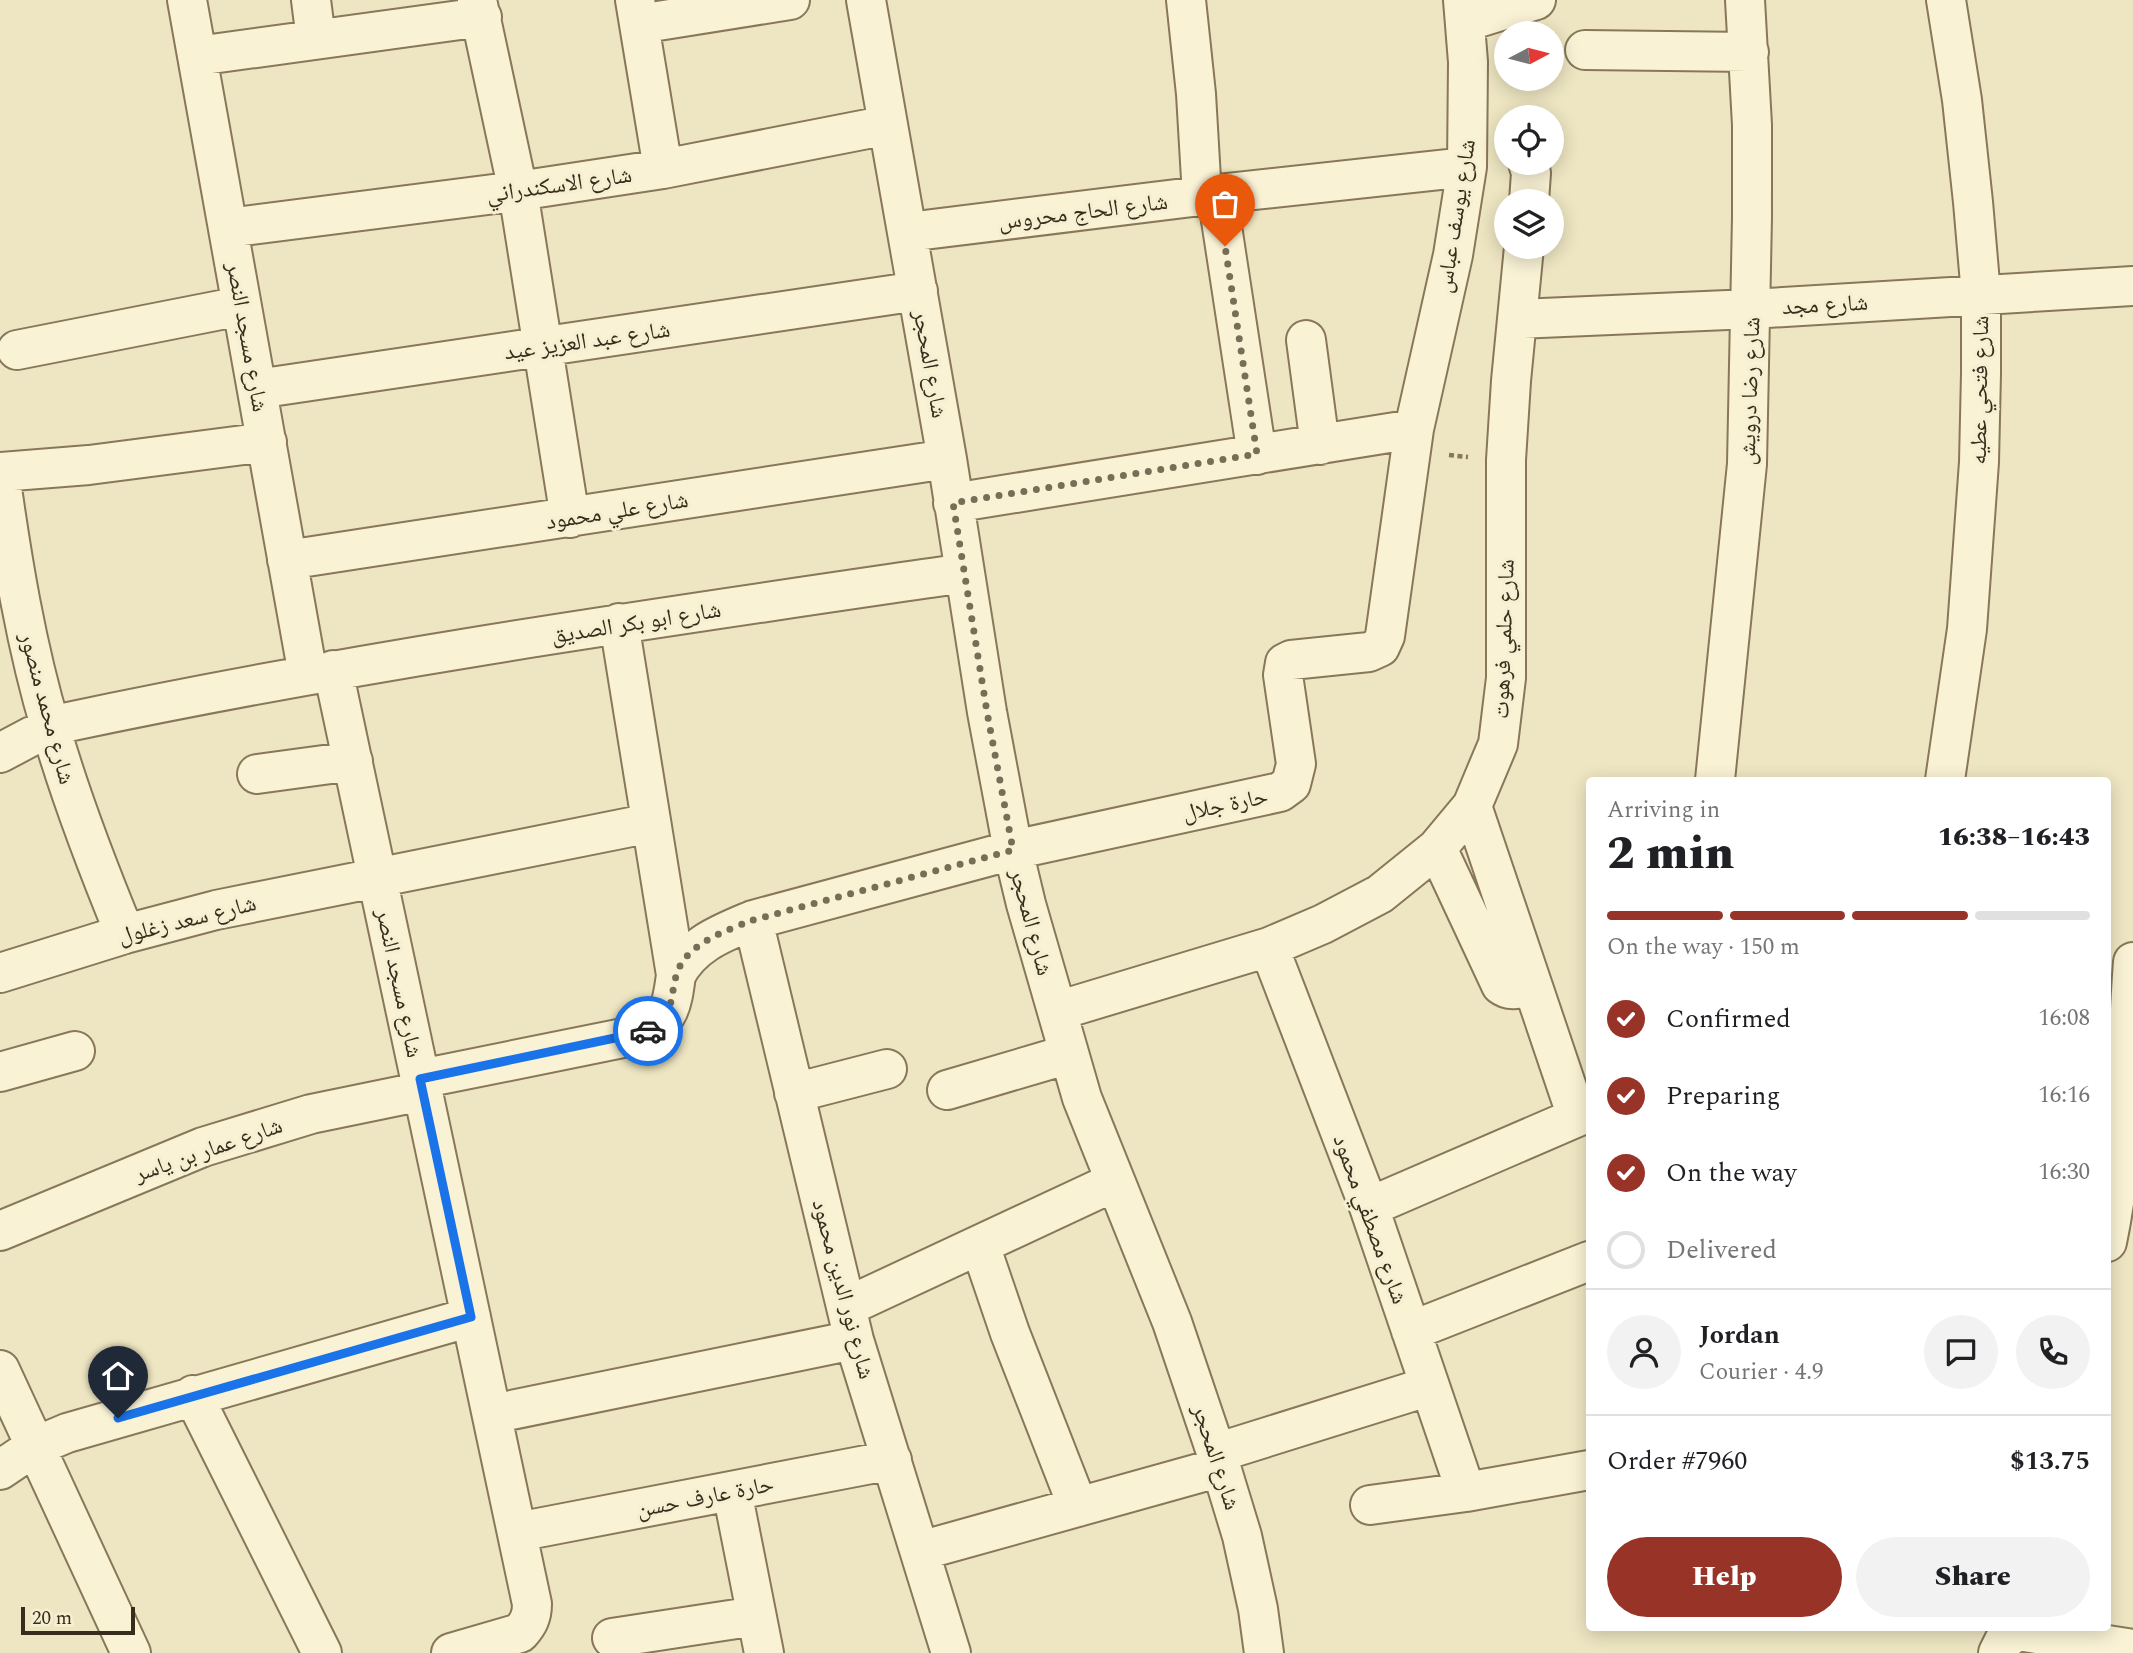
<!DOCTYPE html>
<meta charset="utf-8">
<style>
body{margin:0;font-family:Spectral,"Noto Naskh Arabic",serif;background:#f2f2f2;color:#202124;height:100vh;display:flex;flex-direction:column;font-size:26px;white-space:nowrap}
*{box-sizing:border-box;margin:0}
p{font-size:23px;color:#757577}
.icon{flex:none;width:38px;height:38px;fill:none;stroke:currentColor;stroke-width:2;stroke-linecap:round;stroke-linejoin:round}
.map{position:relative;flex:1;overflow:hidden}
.details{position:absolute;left:1586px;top:777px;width:525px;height:854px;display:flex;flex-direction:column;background:#fff;border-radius:7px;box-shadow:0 4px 18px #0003}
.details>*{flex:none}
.needle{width:46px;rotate:83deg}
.controls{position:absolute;left:1494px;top:21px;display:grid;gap:14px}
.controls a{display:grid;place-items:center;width:70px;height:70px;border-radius:50%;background:#fff;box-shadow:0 4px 18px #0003;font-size:35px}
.scale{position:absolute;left:21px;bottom:18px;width:114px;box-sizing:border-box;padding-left:7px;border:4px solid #382d1d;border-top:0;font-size:19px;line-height:24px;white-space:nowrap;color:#382d1d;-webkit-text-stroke:5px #f6efd1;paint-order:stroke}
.pin{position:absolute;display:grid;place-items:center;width:60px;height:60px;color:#fff;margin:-72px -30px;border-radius:50% 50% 50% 0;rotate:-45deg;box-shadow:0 0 7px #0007}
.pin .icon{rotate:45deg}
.courier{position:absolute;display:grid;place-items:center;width:70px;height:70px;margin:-35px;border:5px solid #1a73e8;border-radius:50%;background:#fff;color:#222;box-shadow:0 2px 9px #0007}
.headline em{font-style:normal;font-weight:800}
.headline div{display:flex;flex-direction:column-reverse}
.headline{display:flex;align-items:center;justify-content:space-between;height:119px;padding:0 21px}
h1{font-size:46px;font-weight:800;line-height:52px}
.bar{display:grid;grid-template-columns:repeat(4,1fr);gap:10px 7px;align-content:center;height:84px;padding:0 21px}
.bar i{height:9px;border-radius:5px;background:#e0e0e0}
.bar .selected{background:#983328}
.bar p{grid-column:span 4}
.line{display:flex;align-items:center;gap:18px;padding:0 21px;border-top:2px solid #e0e0e0}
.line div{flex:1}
.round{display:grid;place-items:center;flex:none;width:74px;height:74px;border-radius:37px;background:#f2f2f2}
ol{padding:0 21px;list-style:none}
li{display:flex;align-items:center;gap:21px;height:77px}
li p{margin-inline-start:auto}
li .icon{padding:7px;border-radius:50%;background:#983328;color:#fff;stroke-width:4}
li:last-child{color:#757577}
li i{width:38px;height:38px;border:4px solid #e0e0e0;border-radius:50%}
.primary-button{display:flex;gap:14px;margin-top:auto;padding:14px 21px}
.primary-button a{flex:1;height:80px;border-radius:42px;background:#983328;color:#fff;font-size:28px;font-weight:800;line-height:80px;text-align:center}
.primary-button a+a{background:#f2f2f2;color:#202124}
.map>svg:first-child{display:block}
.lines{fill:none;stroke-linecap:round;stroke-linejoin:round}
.minor-casing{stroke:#887759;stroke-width:42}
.path{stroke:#887759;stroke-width:4.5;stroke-dasharray:5 3.5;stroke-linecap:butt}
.minor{stroke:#f9f2d5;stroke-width:38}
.done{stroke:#786e57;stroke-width:7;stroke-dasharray:0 12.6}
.route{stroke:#1a73e8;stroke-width:9}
.labels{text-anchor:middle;stroke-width:6;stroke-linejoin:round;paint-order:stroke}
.street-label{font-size:23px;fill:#382d1d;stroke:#f6efd1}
</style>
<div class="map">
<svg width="2133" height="1653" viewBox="0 0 2133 1653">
<rect width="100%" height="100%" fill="#eee6c2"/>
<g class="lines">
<g class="minor-casing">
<path id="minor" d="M187,0L308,675
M311,0L316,39
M477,0L518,191L570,518
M635,0L663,169
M866,0L947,459L987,712L1013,850L1026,904L1082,1098L1172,1322L1221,1467L1242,1536L1258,1609L1264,1653
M1186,0L1196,94L1202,196
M1465,22L1536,0
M639,24L790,0
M1585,50L1749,52
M197,56L482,17
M1528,163L1531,173L1529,201
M1217,194L1257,455
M228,228L518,191L663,169L888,125
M908,232L1217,194L1467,167
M1517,319L1751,309L2133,286
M1306,340L1320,445
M17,350L241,306
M257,389L918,291
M0,472L89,465L267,442
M0,474C12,560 26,646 51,729C71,799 97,866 125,934
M953,503L1414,429
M287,560L947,459
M333,670L532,1604C532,1617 528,1624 520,1633L451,1653
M0,753L32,736L68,722C365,659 664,617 964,573
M257,774L353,761
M1715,780L1747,464L1752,217V125L1745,0
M1945,780L1967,629L1979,462L1981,373V295L1973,202L1962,100L1946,0
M1472,806L1577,1117
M1437,848L1501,985C1511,993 1521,988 1532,985
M753,920L854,1340L951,1653
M1269,947L1369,1207L1466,1492
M0,973L125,934L216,910L651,823
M676,975C692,944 722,933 753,920L1013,850L1280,792L1291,784L1296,764L1283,675L1285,663L1291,660L1369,652L1380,647L1385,636L1414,429L1453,255L1467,167L1468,62L1463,0
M1057,1011L1269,947L1323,924L1380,894L1437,848L1472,806L1498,744L1506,678V460L1511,381L1524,247
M0,1072L75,1051
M420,1079L643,1034C671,1019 672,1004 676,975L619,623
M947,1090L1069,1054
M794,1093L887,1069
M1369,1207L1589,1112
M0,1231L203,1147L311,1114L423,1091
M2107,1242C2126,1151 2126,1055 2133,962
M980,1245L1010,1333L1078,1507
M846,1307L1114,1182
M1411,1331L1589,1261
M0,1370L131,1653
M193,1395L322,1653
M492,1414L854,1340
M1216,1453L1430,1386
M0,1470L34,1447L67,1433L471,1317
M732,1491L764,1653
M1370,1505L1466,1492L1589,1470
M517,1532L892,1460
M920,1551L1221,1467
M612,1638L756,1616
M1998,1653L2005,1639L2018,1631L2133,1649"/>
</g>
<path class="path" d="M1449,455L1468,457"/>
<use href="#minor" class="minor"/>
</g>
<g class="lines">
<path class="done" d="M648,1031C681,1014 666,986 683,961C698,940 730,929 753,920L1013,850L987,712L953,503L1257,454L1225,246"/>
<path class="route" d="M118,1418L471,1317L420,1079L648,1031"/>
</g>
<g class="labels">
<g class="street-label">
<text transform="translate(559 184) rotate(-8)" y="8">شارع الاسكندراني</text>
<text transform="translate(1083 211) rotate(-7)" y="8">شارع الحاج محروس</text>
<text transform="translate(1455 216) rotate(-81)" y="8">شارع يوسف عباس</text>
<text transform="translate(1825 304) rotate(-3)" y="8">شارع مجد</text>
<text transform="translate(248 337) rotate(80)" y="8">شارع مسجد النصر</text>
<text transform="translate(587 340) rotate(-8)" y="8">شارع عبد العزيز عيد</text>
<text transform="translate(931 364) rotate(80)" y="8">شارع المحجر</text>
<text transform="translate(1979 390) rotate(-89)" y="8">شارع فتحي عطيه</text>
<text transform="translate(1749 391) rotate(-88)" y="8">شارع رضا درويش</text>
<text transform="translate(617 510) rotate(-9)" y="8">شارع علي محمود</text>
<text transform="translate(636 622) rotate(-9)" y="8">شارع ابو بكر الصديق</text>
<text transform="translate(1503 639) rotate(-88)" y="8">شارع حلمي فرهوت</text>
<text transform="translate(48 708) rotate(75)" y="8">شارع محمد منصور</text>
<text transform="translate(1225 804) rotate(-12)" y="8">حارة جلال</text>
<text transform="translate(187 919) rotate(-14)" y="8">شارع سعد زغلول</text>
<text transform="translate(1032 922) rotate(75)" y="8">شارع المحجر</text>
<text transform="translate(400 983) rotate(78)" y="8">شارع مسجد النصر</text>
<text transform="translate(208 1149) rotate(-19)" y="8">شارع عمار بن ياسر</text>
<text transform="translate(1371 1219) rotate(70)" y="8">شارع مصطفي محمود</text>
<text transform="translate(844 1289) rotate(75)" y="8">شارع نور الدين محمود</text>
<text transform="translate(1217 1457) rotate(72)" y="8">شارع المحجر</text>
<text transform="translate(705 1496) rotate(-11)" y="8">حارة عارف حسن</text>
</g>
</g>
</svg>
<div class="controls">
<a><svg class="needle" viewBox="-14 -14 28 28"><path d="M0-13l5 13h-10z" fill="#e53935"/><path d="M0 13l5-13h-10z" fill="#757577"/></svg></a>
<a><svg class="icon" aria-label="locate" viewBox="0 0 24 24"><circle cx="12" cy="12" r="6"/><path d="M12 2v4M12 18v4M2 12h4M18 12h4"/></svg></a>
<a><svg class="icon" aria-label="layers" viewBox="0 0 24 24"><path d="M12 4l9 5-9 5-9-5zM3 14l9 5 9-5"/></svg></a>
</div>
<div class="scale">20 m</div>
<div class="pin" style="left:1225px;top:246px;background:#ea580c"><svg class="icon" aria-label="bag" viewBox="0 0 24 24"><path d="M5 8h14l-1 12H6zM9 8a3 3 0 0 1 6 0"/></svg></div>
<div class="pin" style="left:118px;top:1418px;background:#1f2937"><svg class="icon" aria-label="home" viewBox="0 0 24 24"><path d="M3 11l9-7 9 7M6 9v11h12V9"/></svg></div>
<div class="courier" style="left:648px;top:1031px"><svg class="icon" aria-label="car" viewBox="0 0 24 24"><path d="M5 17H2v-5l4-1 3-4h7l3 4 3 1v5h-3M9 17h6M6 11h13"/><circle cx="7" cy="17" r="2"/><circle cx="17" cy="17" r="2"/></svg></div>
<section class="details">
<div class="headline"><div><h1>2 min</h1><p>Arriving in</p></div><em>16:38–16:43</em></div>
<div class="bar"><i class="selected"></i><i class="selected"></i><i class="selected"></i><i></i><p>On the way · 150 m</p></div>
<ol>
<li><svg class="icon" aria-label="check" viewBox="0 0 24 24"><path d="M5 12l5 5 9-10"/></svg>Confirmed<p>16:08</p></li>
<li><svg class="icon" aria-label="check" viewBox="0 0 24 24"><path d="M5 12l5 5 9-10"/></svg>Preparing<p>16:16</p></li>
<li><svg class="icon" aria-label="check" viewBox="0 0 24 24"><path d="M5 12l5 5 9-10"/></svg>On the way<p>16:30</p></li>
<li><i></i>Delivered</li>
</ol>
<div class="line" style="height:126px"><a class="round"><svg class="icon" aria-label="person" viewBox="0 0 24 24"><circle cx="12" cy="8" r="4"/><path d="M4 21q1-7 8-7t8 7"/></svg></a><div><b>Jordan</b><p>Courier · 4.9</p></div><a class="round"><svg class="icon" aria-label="chat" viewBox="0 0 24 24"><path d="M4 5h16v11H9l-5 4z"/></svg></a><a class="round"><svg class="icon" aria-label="phone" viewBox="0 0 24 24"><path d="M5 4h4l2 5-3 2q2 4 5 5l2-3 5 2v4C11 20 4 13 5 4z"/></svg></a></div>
<div class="line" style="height:91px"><div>Order #7960</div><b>$13.75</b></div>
<div class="primary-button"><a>Help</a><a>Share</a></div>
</section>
</div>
